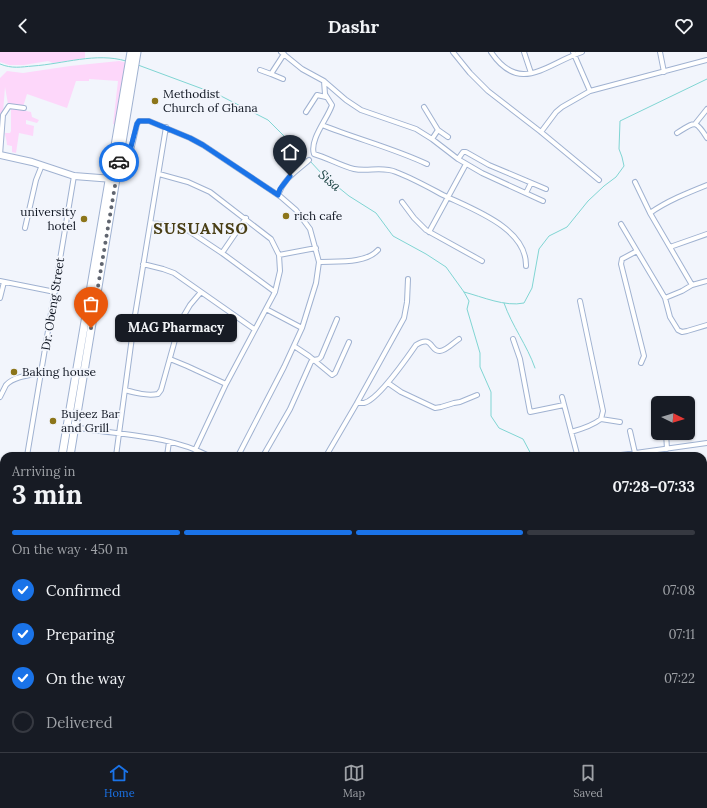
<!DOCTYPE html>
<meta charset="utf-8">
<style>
body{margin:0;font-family:Lora,serif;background:#242831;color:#f1f3f6;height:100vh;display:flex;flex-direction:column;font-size:15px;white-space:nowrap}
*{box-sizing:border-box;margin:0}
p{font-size:13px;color:#9ea1a6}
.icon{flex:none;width:22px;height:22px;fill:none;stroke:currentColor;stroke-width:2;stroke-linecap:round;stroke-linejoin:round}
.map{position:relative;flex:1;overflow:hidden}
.panel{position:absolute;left:0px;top:400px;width:707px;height:300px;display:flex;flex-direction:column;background:#171b24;border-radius:12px 12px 0 0;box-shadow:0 1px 3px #0004}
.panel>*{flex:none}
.needle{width:26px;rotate:95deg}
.buttons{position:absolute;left:651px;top:344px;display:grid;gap:8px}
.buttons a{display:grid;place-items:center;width:44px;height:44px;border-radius:6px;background:#171b24;box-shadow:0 1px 3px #0004;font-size:20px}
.pin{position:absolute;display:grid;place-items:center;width:34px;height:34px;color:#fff;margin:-41px -17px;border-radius:50% 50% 50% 0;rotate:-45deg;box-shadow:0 0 4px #0007}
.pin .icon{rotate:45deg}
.courier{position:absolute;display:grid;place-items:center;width:40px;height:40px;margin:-20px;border:3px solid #1a73e8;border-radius:50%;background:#fff;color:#222;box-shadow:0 1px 5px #0007}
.bubble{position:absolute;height:28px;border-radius:6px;background:#171b24;box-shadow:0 1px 3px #0004;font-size:13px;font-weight:700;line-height:28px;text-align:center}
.head em{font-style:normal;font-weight:700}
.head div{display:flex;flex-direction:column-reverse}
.head{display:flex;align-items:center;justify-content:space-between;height:68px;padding:0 12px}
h1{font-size:26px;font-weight:700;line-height:30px}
.bar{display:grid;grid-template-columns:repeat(4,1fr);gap:6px 4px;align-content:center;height:48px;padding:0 12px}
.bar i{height:5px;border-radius:3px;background:#363941}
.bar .selected{background:#1a73e8}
.bar p{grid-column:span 4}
ol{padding:0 12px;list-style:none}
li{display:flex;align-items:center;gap:12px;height:44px}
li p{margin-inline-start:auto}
li .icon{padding:4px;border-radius:50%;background:#1a73e8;color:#fff;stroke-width:4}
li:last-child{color:#9ea1a6}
li i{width:22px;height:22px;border:2px solid #363941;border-radius:50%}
header{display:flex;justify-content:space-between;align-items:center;height:52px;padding:0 12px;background:#171b24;font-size:18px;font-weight:700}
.tabs{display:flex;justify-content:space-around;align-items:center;height:56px;border-top:1px solid #363941;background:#171b24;font-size:11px;color:#9ea1a6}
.tabs a{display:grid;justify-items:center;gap:2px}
.tabs .selected{color:#1a73e8}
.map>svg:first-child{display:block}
.green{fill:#fdd7fa}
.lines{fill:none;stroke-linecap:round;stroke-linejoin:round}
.stream{stroke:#80d5d3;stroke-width:1}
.street-casing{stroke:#a0b2d1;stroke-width:6}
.secondary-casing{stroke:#a0b2d1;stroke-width:8}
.highway-casing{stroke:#a0b2d1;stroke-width:9}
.street{stroke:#fff;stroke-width:4}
.secondary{stroke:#fff;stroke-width:6}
.highway{stroke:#fff;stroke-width:7}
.done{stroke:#60656f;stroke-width:4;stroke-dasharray:0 7.2}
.route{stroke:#1a73e8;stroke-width:5}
.poi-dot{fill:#8c751a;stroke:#f2f5fc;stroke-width:1.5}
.labels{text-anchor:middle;stroke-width:3.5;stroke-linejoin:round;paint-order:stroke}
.poi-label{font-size:12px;fill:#111723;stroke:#f2f5fc;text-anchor:start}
.street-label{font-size:12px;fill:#111723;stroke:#f2f5fc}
.water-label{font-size:13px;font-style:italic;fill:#123b3b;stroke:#f2f5fc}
.district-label{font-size:16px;font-weight:bold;letter-spacing:1px;fill:#493e15;stroke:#f2f5fc}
</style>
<header><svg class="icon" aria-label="back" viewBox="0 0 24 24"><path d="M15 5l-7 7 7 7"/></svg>Dashr<svg class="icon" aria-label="heart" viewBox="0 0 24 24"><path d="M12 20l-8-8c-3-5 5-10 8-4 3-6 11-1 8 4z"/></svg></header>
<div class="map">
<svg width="707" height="700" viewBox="0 0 707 700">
<rect width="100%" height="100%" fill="#f2f5fc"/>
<path class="green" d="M0,0H85V6L53,11L48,9L24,13H9L0,10Z
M119,9L124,10L126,12L116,73L113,72L118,29L89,27V29H76L67,56L27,42L23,55L8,52L5,35L3,61L0,62V26L7,19L23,21L70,14Z
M11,56L18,57L31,60L32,65L39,68L37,71L26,68V72L34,74L33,84L19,81L16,101L12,100V94L7,93C7,88 5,85 5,81H10L11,79Z
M501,696H579V700H501Z"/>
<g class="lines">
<path class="stream" d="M0,12C12,17 21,15 33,14C63,12 96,0 126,9
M138,13L219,43L268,68L307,107
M310,109L322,122L349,144L376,161L393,184L426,202L446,215L464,240L469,249L467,257L480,301V315L491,340V364L499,376L523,387L532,404
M464,240C483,245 505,255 524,251L532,236L539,197L549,184L567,175L588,149L604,134L616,125L624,114L622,105L619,97L620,69L707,27
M504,251C512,274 527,293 535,316
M703,503L707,505"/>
<g class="street-casing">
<path id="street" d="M281,0L302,17L324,29L346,48L361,58L416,77L432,87L458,107L482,121L543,149
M453,0L470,21L488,39L541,80L599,128
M491,0C520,43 546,12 582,0
M524,0L531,21
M573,0L590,39
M660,0L664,20
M260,18L271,22L284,2
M271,22L283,27
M324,29L325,42L332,53C328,66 309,88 314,102C328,106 341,114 354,117C368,120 382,114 396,120C412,126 428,135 443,143C472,157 527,176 526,214
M424,55L438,78L448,85
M306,60L317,43L326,45
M695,72L707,57
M322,73C357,87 393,96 427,112
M541,80L556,60L562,55L590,39L707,8
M677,81C695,70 695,67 707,86
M432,87L438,78
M0,103L3,63L9,54L24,56
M458,107L463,100H466L489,113L546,137
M119,110L126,108L130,103L137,72L139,69H149L190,86L203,93L281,145L296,158L310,177L319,210L316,231L302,276L284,315L238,404
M159,122L188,130L210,140L271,187L279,203L280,219L275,240L226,332L195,398
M635,130L650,161L692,233
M526,141L531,131
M278,143C285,125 296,120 309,108
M402,150L414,166L426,178L482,209
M650,161C667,149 687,141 707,133
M151,171L176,174L189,179L222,201L275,240
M621,172L637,199
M25,176L36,128L42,113
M429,180L466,112
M670,195L707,182
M222,201L246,166
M279,203L316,196
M319,210C337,209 365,212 378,198
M143,212L163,217L174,221L254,277
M0,229L55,240
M0,246L4,230
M665,246L682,239L692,233L707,229
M266,257L302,276
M513,287L520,307L530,360L564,353
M294,294L309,304L332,323L335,321L349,290
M170,307L187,314L226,332
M641,311L644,304L621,212L622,207L637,199L665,246L670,265L678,278L682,280L687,279L707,273
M388,331L401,340L435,356L441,355L454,351L460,350L477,343
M125,338C136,341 147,344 158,342L161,338L180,270L190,253L201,240
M0,345C2,341 4,337 6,333C14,324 31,323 42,321
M562,345L577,402L580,404
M357,351C358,351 363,351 364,351C378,348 407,306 416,293C433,282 430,300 440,299C446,299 454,290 459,287
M601,367L620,370
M68,374C113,383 168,382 209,404
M630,379L635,401
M571,380C582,377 592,374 601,367L603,359L580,249
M666,381L667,397
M27,404L74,124
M116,404L135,263L166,75
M167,404L169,390
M263,404L290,357L311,310L314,308L319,307L321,305L337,267
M326,404L357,351L404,266L407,250L408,227
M614,404L707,391
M0,501L4,502
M0,571L4,545
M703,601L707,600
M703,634L707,647
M92,696L94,700
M128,696L156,700
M279,696L280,700
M379,696L380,700
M427,696L428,700
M495,696V700
M580,696V700
M630,696L631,700
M7,700L8,696
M31,700L32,696
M461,700V696
M660,700V696"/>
</g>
<g class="secondary-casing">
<path id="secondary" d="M0,103L32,110L74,124L113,127
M0,604L4,605
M64,700L65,696"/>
</g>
<g class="highway-casing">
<path id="highway" d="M62,404L131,0
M70,404L137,0
M14,700L15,696
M20,700L21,696"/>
</g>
<use href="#street" class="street"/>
<use href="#secondary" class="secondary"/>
<use href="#highway" class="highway"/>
</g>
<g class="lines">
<path class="done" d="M91,276L119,110"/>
<path class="route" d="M119,110L128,106L137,72L139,69H149L190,86L203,93L278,143L280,137L290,124"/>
</g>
<g class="poi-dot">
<circle cx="155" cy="49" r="4"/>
<circle cx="286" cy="164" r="4"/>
<circle cx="84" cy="167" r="4"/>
<circle cx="14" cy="320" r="4"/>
<circle cx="53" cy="369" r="4"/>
</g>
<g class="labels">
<g class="poi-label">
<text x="163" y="46">Methodist<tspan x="163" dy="14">Church of Ghana</tspan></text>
<text x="76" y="164" text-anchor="end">university<tspan x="76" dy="14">hotel</tspan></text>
<text x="294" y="168">rich cafe</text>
<text x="22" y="324">Baking house</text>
<text x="61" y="366">Bujeez Bar<tspan x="61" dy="14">and Grill</tspan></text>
</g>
<g class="street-label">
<text transform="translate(53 252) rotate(-81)" y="4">Dr. Obeng Street</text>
</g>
<g class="water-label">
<text transform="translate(330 128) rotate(41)" y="5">Sisa</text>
</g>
<g class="district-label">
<text x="201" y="182">SUSUANSO</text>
</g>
</g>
</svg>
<div class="buttons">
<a><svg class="needle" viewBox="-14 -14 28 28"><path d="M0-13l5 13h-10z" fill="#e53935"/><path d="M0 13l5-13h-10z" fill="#9ea1a6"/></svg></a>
</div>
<div class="pin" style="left:91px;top:276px;background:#ea580c"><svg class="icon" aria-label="bag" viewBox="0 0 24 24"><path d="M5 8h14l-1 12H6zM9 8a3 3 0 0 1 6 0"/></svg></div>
<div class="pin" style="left:290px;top:124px;background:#1f2937"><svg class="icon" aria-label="home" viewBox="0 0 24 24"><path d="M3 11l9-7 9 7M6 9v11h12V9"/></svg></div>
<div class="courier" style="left:119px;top:110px"><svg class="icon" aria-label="car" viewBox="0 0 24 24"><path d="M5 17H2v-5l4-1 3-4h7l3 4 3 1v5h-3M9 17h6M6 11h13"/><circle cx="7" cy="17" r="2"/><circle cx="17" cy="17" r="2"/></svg></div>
<div class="bubble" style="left:115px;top:262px;width:122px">MAG Pharmacy</div>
<section class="panel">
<div class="head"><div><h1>3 min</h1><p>Arriving in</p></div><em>07:28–07:33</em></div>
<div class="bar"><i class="selected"></i><i class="selected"></i><i class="selected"></i><i></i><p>On the way · 450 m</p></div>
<ol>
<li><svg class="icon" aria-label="check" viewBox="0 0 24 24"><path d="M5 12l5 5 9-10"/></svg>Confirmed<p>07:08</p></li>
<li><svg class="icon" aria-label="check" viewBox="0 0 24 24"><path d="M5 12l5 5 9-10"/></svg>Preparing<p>07:11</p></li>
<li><svg class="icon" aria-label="check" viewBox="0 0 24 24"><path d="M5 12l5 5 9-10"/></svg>On the way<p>07:22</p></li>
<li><i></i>Delivered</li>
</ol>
</section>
</div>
<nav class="tabs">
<a class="selected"><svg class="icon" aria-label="home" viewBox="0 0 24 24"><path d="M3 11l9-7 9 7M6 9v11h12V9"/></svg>Home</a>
<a><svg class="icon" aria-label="map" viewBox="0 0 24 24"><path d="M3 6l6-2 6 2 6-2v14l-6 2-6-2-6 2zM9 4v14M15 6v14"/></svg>Map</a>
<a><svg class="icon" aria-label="saved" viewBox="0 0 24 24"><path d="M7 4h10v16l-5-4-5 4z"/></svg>Saved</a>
</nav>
